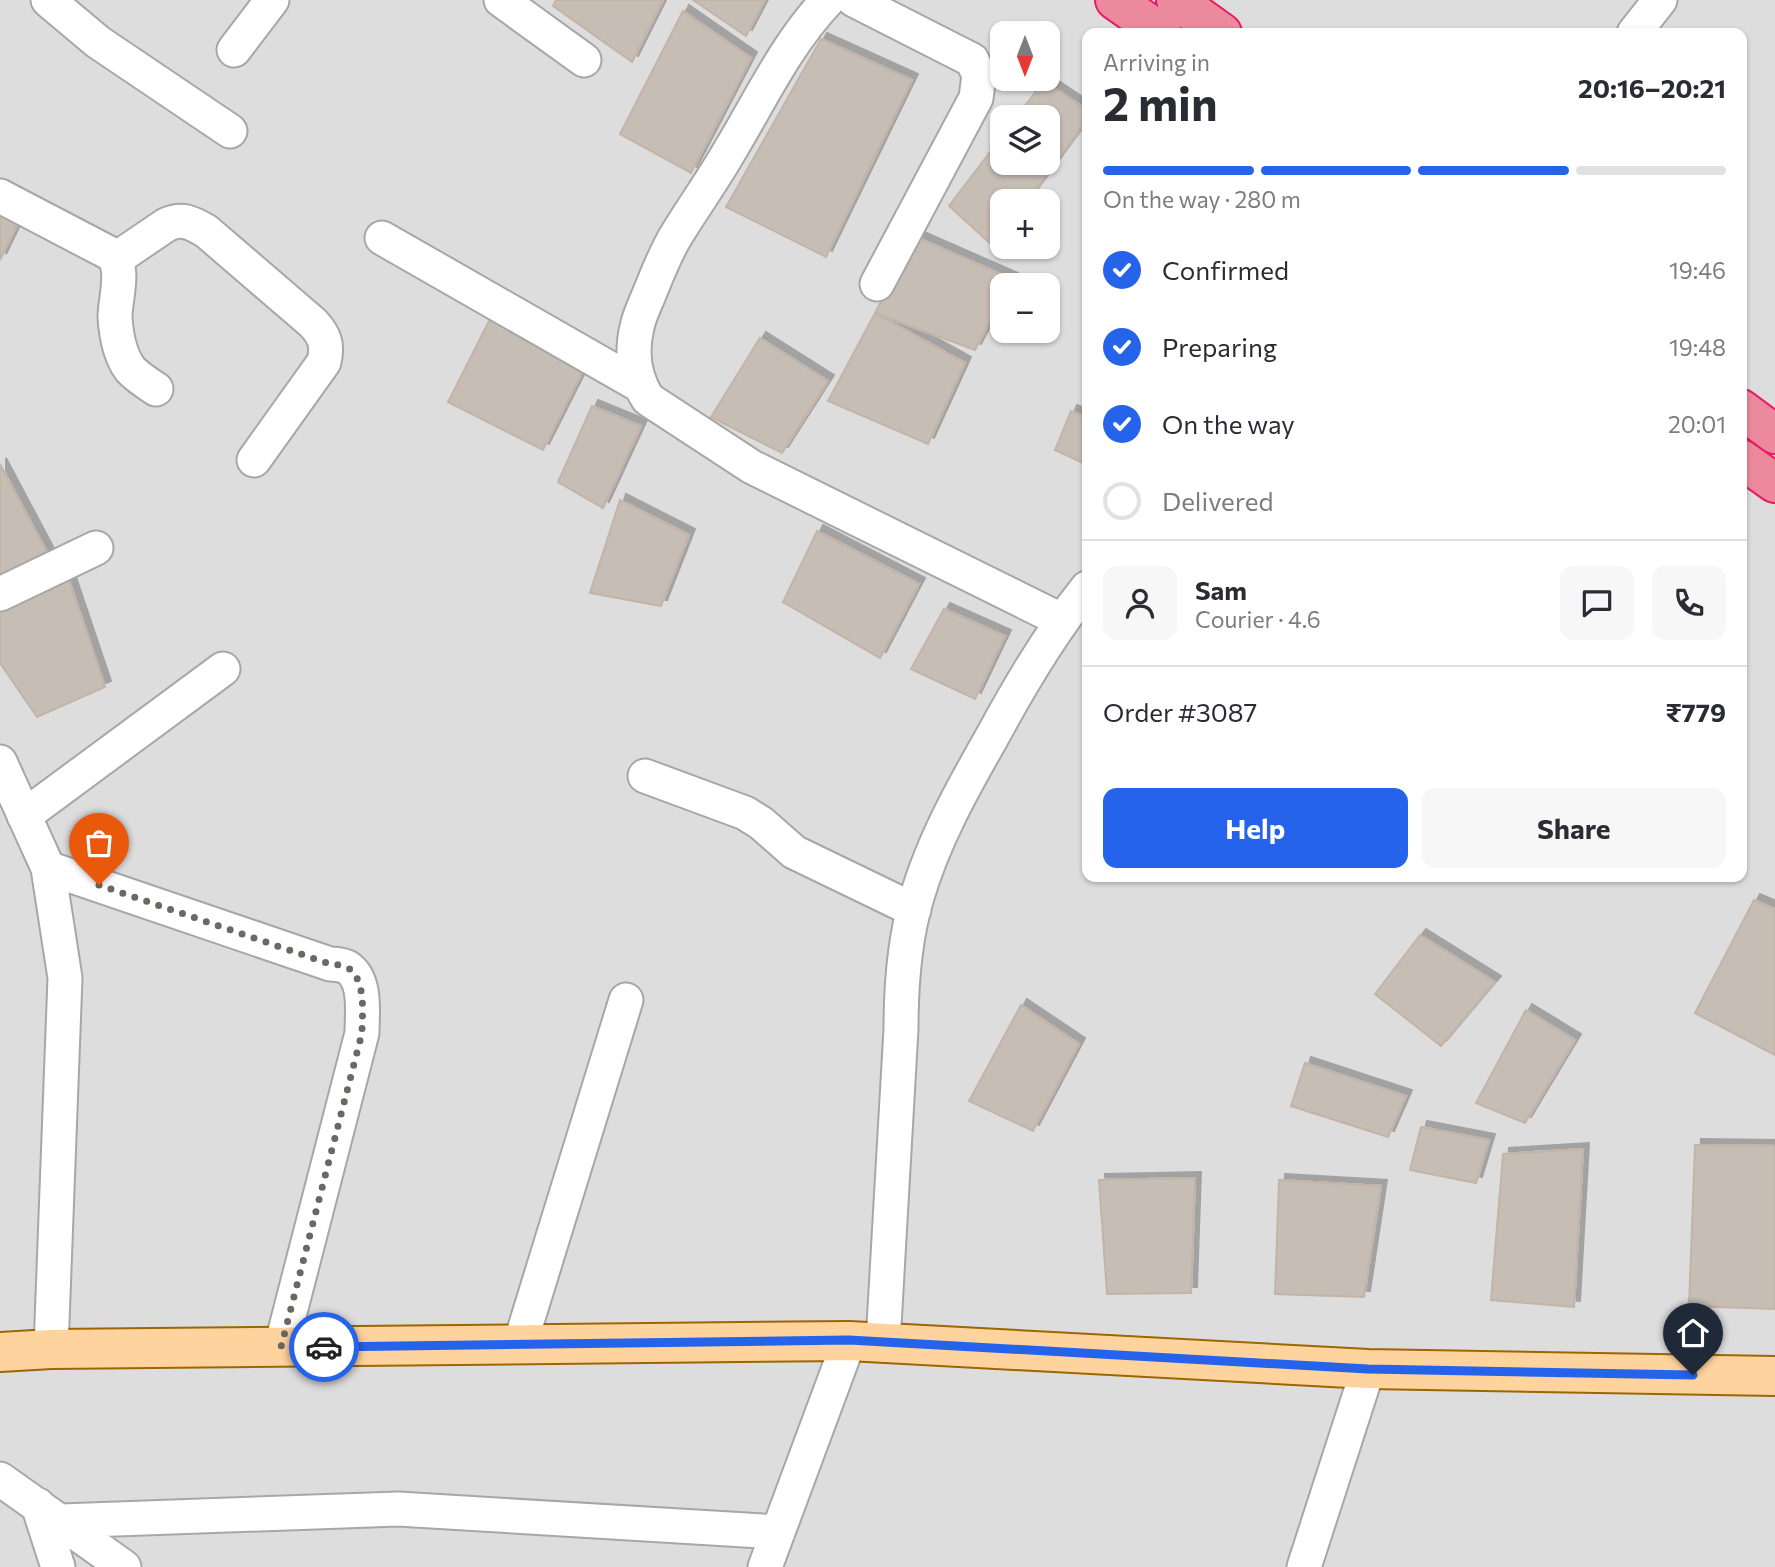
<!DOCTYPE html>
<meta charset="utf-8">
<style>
body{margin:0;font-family:Commissioner,sans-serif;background:#f7f7f7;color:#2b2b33;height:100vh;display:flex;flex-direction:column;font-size:26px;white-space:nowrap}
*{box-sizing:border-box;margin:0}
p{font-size:23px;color:#7c7c81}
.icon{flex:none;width:38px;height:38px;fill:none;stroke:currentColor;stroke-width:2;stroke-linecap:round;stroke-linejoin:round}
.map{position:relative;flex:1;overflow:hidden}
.side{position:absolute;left:1082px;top:28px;width:665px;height:854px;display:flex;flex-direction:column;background:#fff;border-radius:14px;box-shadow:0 2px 5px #0004}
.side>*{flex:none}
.needle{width:46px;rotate:180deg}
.fabs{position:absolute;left:990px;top:21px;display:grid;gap:14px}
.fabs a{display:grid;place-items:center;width:70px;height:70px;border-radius:14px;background:#fff;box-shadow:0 2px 5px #0004;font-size:35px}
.pin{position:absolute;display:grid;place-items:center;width:60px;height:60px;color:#fff;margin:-72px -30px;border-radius:50% 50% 50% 0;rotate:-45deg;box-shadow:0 0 7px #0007}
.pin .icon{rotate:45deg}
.courier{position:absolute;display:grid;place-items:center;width:70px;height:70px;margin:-35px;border:5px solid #2563eb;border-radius:50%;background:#fff;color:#222;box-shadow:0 2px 9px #0007}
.overview em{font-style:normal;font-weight:700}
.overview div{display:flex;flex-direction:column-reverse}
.overview{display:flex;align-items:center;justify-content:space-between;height:119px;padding:0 21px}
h1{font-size:46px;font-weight:700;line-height:52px}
.bar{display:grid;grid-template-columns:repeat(4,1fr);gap:10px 7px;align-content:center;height:84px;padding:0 21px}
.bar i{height:9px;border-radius:5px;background:#e1e1e2}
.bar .current{background:#2563eb}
.bar p{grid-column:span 4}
.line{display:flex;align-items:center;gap:18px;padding:0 21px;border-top:2px solid #e1e1e2}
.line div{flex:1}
.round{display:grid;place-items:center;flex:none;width:74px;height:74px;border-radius:14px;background:#f7f7f7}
ol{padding:0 21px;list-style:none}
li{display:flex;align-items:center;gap:21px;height:77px}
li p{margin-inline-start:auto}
li .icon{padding:7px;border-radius:50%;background:#2563eb;color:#fff;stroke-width:4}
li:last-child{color:#7c7c81}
li i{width:38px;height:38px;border:4px solid #e1e1e2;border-radius:50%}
.primary-button{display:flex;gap:14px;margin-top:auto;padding:14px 21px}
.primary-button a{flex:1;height:80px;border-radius:14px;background:#2563eb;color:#fff;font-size:28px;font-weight:700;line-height:80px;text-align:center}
.primary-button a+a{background:#f7f7f7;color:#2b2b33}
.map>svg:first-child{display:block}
.residential{fill:#dedddd;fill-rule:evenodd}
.building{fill:#c6bdb5;stroke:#c4b3a7;stroke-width:2;filter:url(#shadow)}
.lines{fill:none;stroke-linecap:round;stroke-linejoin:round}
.minor-casing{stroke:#a7a7a7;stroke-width:37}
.major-casing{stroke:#9c6600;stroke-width:42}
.highway-casing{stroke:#e81b64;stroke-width:42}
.minor{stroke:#fff;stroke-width:33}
.major{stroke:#ffd39d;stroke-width:38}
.highway{stroke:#ed899d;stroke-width:38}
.done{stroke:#696865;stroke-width:7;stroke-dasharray:0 12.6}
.route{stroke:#2563eb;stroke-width:9}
</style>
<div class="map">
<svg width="1775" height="1567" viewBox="0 0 1775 1567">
<defs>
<filter id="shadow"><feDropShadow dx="6" dy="-6" stdDeviation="0" flood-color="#0004"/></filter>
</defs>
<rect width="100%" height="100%" fill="#f1ede6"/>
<path class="residential" d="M0,0H1775V1567H0ZM1003,33H1048V79H1003ZM1087,33H1741V877H1087ZM1003,117H1048V163H1003ZM1003,201H1048V247H1003ZM1003,285H1048V331H1003Z"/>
<path class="building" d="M556,0H663L632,62L553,6Z
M693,0H765L746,36Z
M683,11L751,58L691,173L620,134Z
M821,39L912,80L826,257L726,207Z
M1044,81L1087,110V120L1027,201H1003V234L994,247L949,206L1003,135V163H1048V117H1016Z
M0,212L19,221L0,260Z
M916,237L1012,279L1009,285H1003V296L975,350L875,313Z
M494,311L589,359L543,450L448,402Z
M875,313L965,363L928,444L828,401Z
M760,338L828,381L782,453L711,417Z
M592,406L641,426L603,508L558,482Z
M1071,411L1087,418V465L1055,450Z
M0,464L51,560L0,583Z
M620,500L689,535L661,606L590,593Z
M817,531L919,584L880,658L783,602Z
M68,577L105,687L37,717L0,663V610Z
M944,609L1005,636L975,699L911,669Z
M1754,900L1775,909V1055L1695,1013Z
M1420,935L1495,982L1441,1046L1375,994Z
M1021,1005L1079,1044L1033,1131L969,1101Z
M1526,1010L1575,1040L1525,1123L1476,1103Z
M1305,1063L1406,1096L1388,1137L1291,1106Z
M1421,1127L1489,1140L1476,1183L1410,1170Z
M1695,1145L1775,1146V1309L1689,1306Z
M1583,1149L1574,1307L1491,1300L1503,1154Z
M1195,1178L1191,1293L1107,1294L1099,1180Z
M1279,1180L1381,1186L1364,1297L1275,1294Z"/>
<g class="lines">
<g class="minor-casing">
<path id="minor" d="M48,0L98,42L230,131
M501,0L584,60
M828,0C786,44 760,101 729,152C713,180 694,206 677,234C665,253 657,275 648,297C644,306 639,317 637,327C631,352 634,377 648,399L752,467L1061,620
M854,0L972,60L979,75L976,98L877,284
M1634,33L1660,0
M234,50L272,0
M0,196L111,254C126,268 115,298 115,317C116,334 120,355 130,369C137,377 147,383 156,389
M382,238L639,385
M116,259L166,225C182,217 192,223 206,231L313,323C325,336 328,345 324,362L254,460
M0,594L96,548
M0,762L48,868L65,978L51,1349
M645,776L745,813L761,823L794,852L914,910
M24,816L223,669
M48,868L330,964C335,964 342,965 347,967C367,980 362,1013 362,1033L281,1347
M883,1343L901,1029C901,984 904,940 917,897C933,841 964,786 992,737C1020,685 1050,634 1087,588
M520,1344L626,1000
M0,1479L124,1567
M38,1505L58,1567
M61,1521L398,1509L778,1532
M765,1567L849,1341
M1304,1567L1368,1369"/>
</g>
<g class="major-casing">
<path id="major" d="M0,1352L51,1349L849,1341L1368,1369L1775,1376"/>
</g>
<g class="highway-casing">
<path id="highway" d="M1115,0L1162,33
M1176,0L1222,33
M1741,409L1775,434
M1741,459L1775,483"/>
</g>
<use href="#minor" class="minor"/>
<use href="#major" class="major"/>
<use href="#highway" class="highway"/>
</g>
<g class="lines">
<path class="done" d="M99,885L330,964C335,964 342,965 347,967C367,980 362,1013 362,1033L281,1347H324"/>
<path class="route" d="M324,1347L849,1340L1368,1369L1693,1375"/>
</g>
</svg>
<div class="fabs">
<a><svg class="needle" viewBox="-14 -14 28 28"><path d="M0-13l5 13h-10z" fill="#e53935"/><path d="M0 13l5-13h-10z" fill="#7c7c81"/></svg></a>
<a><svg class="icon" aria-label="layers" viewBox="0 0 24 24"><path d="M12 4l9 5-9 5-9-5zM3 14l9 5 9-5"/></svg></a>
<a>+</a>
<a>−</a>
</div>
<div class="pin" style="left:99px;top:885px;background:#ea580c"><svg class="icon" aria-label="bag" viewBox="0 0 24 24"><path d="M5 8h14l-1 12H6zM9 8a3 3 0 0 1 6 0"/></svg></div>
<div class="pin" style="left:1693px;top:1375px;background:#1f2937"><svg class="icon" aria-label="home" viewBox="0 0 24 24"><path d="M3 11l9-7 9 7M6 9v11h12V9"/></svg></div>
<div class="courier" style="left:324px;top:1347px"><svg class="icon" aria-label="car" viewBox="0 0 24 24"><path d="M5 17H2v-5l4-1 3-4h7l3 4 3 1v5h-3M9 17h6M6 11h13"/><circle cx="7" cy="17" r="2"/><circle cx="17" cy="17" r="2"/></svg></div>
<section class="side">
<div class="overview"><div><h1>2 min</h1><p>Arriving in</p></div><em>20:16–20:21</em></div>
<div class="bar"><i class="current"></i><i class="current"></i><i class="current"></i><i></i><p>On the way · 280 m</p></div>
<ol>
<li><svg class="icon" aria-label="check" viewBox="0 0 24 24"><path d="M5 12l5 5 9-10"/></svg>Confirmed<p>19:46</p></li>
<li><svg class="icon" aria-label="check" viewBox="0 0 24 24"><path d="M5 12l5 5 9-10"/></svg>Preparing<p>19:48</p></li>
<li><svg class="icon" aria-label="check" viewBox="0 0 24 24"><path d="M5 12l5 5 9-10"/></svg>On the way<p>20:01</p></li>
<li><i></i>Delivered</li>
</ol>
<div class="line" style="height:126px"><a class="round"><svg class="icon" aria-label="person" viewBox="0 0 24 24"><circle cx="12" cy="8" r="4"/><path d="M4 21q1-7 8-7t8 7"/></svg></a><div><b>Sam</b><p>Courier · 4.6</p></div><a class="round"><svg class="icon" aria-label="chat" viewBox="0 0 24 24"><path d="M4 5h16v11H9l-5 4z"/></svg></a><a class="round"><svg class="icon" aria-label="phone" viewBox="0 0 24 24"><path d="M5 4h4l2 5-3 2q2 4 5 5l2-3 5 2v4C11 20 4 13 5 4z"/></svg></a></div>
<div class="line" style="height:91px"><div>Order #3087</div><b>₹779</b></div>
<div class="primary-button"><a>Help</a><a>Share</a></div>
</section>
</div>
